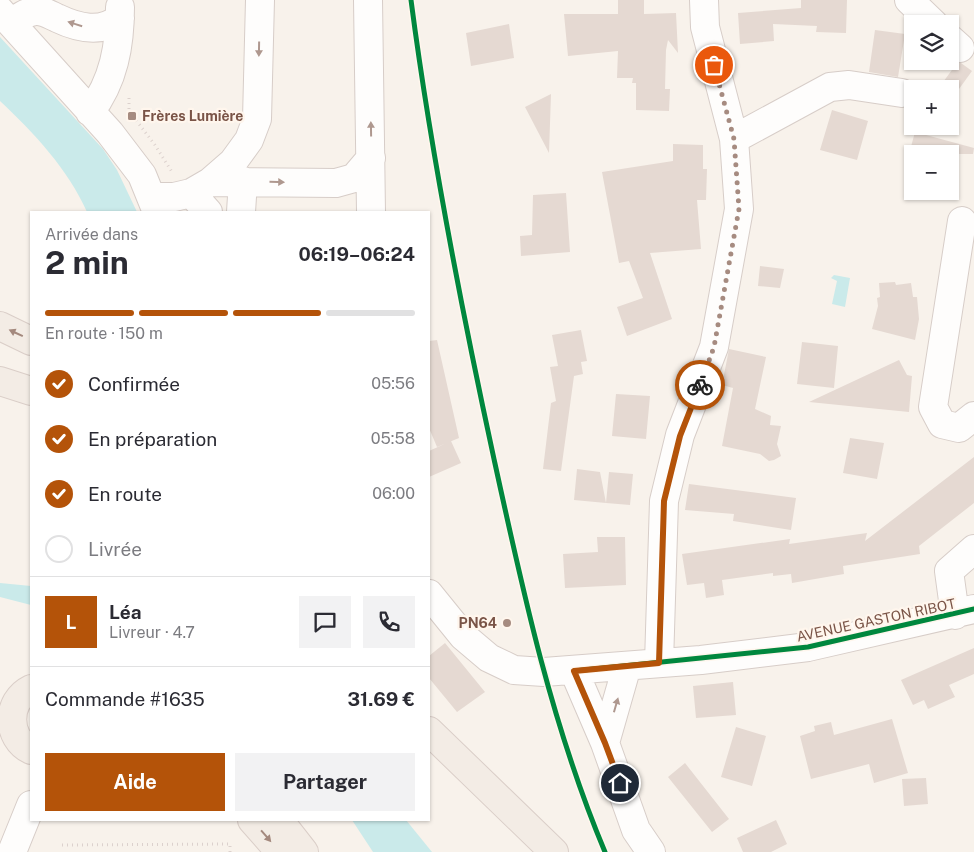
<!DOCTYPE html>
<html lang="fr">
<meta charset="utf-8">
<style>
body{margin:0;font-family:"Public Sans",sans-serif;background:#f2f2f3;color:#2b2b33;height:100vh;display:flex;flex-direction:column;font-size:19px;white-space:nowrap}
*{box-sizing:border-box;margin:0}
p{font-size:16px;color:#7c7c81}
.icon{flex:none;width:28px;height:28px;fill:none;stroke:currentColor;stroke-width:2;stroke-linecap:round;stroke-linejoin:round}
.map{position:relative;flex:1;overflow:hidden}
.side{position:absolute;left:30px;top:211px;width:400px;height:610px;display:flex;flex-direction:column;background:#fff;border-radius:0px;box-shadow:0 1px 4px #0004}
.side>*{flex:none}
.controls{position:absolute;left:904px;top:15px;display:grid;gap:10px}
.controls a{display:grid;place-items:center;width:55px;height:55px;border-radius:0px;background:#fff;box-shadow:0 1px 4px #0004;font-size:25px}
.pin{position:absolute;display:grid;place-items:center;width:42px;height:42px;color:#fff;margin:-21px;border:2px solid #fff;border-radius:50%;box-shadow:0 1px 5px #0007}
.courier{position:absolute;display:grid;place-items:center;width:50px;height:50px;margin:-25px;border:4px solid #b45309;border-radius:50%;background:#fff;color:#222;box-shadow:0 1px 6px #0007}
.headline em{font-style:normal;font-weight:700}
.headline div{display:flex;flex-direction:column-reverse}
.headline{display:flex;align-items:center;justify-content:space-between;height:85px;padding:0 15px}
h1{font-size:32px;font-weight:700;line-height:38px}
.bar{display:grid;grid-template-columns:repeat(4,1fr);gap:8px 5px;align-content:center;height:60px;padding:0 15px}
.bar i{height:6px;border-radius:4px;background:#e1e1e2}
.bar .current{background:#b45309}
.bar p{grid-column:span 4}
.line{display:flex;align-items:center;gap:12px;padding:0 15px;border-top:1px solid #e1e1e2}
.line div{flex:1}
.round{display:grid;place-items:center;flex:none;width:52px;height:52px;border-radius:0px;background:#f2f2f3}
ol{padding:0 15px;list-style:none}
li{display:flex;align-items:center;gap:15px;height:55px}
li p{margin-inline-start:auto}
li .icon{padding:5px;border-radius:50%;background:#b45309;color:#fff;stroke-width:4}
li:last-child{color:#7c7c81}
li i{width:28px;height:28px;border:2px solid #e1e1e2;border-radius:50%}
.cta{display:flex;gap:10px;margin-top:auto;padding:10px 15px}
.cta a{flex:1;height:58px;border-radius:0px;background:#b45309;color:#fff;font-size:20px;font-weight:700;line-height:58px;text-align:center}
.cta a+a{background:#f2f2f3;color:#2b2b33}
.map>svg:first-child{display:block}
.water{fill:#caeaea}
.building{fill:#e5d9d2}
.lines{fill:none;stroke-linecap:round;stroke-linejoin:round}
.minor-casing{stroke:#d7cdc8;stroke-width:30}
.major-casing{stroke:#dacec8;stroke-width:30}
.path{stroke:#dcd1cd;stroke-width:3;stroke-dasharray:1 4;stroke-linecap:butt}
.minor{stroke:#fefdfc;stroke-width:28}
.major{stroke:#f3ece5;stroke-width:28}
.rail-casing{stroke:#e4e2e5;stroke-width:5.5}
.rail{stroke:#fff6ed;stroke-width:4;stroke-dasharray:11;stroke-linecap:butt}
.cycleway-casing{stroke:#fff6ed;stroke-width:8}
.cycleway{stroke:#00873e;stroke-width:5}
.oneway{fill:#af988f}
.oneway2{fill:#a4897e}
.done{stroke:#a68b80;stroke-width:5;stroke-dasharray:0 9}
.route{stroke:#b45309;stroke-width:6}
.poi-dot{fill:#a68b80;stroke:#fff6ed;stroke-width:2}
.labels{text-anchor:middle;stroke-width:4.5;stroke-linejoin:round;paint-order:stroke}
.poi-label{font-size:14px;font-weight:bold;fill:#7a5447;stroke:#fff6ed;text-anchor:start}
.street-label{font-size:14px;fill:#7a5447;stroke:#fff6ed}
</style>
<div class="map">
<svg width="974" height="852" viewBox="0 0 974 852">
<rect width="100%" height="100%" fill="#f8f2eb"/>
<path class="water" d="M0,37L103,149L117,170L137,212H87C68,169 34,133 0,101Z
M834,275L850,278L845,307L832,304L837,281L831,278Z
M0,583L31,586V605L0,597Z
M352,820H406L432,852H373Z"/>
<path class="building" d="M618,0H644V14L676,13L678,53L668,40L666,50L665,89H670L669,111L636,110V83H632L633,78H617L618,51L568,56L564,14H618Z
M801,0H847L846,33L816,32L817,26L773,24L774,41L740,44L738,13L801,8Z
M509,24L514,58L471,66L466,33Z
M875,30L905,34L898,77L869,72Z
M957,63H961L972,71L959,89H938Z
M551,94L549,153L525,107Z
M832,110L868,121L857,160L820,150Z
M915,132L974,148L973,154H909Z
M673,144L703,145V169H707L706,200H697L701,249L650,253L672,319L627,336L617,307L643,298L629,261L619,263L602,172L673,161Z
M566,193L570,252L521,256L520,236L532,235L533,195Z
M760,266L784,269L780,288L758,286Z
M895,282L896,285L911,283L913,297H917L919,319L915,340L872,329L878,306L877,298L880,297L879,283Z
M581,330L587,361L581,362L583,374L574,376L561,471L543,469L551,403L556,401L550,367L558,366L552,335Z
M437,340L459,438L437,447L429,428V341Z
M802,342L838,346L834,388L797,384Z
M729,349L766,357L755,409L771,416L770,425L781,426L777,444L781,456L774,460L769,461L760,454L722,446L733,388L722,385Z
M899,360L907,375L912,376L909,412L809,402Z
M616,394L650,396L646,439L612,436Z
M850,438L884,443L877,479L843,473Z
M451,441L461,463L429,477V451Z
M974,457V503L919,546L920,554L843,566L844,574L792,583L791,574L773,576V573L722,580L724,595L706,598L704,583L687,585L682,554L790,539L789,544L867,533L865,541Z
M577,469L600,472L606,503L574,500Z
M609,472L633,474L630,505L606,503Z
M689,484L796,498L791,530L733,521L734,514L685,510Z
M597,537H625L626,585L565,588L563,554L598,552Z
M445,643L485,692L457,712L429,678V656Z
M974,648V674L949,685L955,697L928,709L924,700L913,705L901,680Z
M733,682L736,715L696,718L693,686Z
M892,719L908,773L874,783L869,764L811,779L800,736L815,731L814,726L831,722L834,735Z
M736,727L766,736L752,786L721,777Z
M685,763L729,819L712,832L668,777Z
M926,778L928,804L904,806L902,779Z
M776,820L787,844L771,852H743L737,838Z"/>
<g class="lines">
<g class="minor-casing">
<path id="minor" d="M368,0L371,212
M909,0L934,24
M0,11L110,133L142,175L157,212
M11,23C18,18 26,12 35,11C43,10 50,15 57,18C78,28 101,34 120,18
M950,39L960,48
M90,112C114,81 120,45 120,7
M734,139L830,87L849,85L902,93
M210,182L336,183L354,178L371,158
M191,193L208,212
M151,197H174L191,193L210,182L233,162L249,140L257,119L260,0
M241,212L243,181
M962,221L933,407L942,424L959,428L974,416
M429,594L463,636L489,658L514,670L544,672L701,660L808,647L974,609
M955,615L949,571L974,549
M659,663L664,501L680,435L714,347L739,209L734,139L705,27L704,0
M574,671L605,743L636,830L651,852
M605,743L627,666
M12,852L31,805"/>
</g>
<g class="major-casing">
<path id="major" d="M0,326L31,341
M0,381L31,391
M31,689C6,701 6,738 31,750
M429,731L554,852
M252,820L280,852
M279,820L304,852"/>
</g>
<path class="path" d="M129,98V111L155,145L172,172
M62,845L230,844V852"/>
<use href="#minor" class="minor"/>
<use href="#major" class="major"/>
<g class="rail-casing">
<path id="rail" d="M411,0C431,154 461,307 494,459C523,592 552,726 605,852"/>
</g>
<use href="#rail" class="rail"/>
<g class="cycleway-casing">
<path id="cycleway" d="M411,0C431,154 461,307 494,459C523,592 552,726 605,852
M574,671L808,647L974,609"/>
</g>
<use href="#cycleway" class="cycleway"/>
</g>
<defs><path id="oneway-solid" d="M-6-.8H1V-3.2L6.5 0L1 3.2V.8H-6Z" transform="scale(1.25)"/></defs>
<g class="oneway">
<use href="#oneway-solid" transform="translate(75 24) rotate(-163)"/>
<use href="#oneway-solid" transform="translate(259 49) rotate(91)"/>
<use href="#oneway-solid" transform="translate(371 129) rotate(-91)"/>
<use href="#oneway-solid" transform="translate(277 182) rotate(1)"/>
<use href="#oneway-solid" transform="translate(616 705) rotate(-74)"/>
</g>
<g class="oneway2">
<use href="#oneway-solid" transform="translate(16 333) rotate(-155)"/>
<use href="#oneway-solid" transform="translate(266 836) rotate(49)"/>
</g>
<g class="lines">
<path class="done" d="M700,385L714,347L739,209L734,139L714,65"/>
<path class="route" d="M620,783L605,743L574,671L659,663L664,501L680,436L700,385"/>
</g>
<g class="poi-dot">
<rect x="127" y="111" width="10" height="10" rx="2.5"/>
<circle cx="507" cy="623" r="5"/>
</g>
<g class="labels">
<g class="poi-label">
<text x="142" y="121">Frères Lumière</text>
<text x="497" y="628" text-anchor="end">PN64</text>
</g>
<g class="street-label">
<text transform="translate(876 620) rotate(-12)" y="5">AVENUE GASTON RIBOT</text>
</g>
</g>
</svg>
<div class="controls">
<a><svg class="icon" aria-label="layers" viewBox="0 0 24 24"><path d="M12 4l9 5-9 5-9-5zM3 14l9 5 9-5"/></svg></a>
<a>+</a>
<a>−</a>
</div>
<div class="pin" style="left:714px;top:65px;background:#ea580c"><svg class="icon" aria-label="bag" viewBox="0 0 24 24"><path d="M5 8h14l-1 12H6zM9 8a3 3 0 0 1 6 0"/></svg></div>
<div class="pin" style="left:620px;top:783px;background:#1f2937"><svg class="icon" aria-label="home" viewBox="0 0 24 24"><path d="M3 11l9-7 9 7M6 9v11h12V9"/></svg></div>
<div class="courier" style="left:700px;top:385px"><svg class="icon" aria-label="bike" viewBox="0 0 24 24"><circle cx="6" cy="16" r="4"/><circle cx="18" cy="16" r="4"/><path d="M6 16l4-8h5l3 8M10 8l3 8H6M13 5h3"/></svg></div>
<section class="side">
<div class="headline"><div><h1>2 min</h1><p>Arrivée dans</p></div><em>06:19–06:24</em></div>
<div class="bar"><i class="current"></i><i class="current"></i><i class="current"></i><i></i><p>En route · 150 m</p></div>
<ol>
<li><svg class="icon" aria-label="check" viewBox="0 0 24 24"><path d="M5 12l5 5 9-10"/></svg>Confirmée<p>05:56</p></li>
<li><svg class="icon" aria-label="check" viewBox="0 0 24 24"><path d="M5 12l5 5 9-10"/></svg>En préparation<p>05:58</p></li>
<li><svg class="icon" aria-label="check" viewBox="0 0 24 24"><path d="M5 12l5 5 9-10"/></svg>En route<p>06:00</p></li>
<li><i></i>Livrée</li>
</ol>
<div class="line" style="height:90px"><b class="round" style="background:#b45309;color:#fff">L</b><div><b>Léa</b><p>Livreur · 4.7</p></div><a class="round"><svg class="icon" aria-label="chat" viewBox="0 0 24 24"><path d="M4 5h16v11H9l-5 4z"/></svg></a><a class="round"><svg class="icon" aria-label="phone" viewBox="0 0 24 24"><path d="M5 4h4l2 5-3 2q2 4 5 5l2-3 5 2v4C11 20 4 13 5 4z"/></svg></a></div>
<div class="line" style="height:65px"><div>Commande #1635</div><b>31.69 €</b></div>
<div class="cta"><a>Aide</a><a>Partager</a></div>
</section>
</div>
